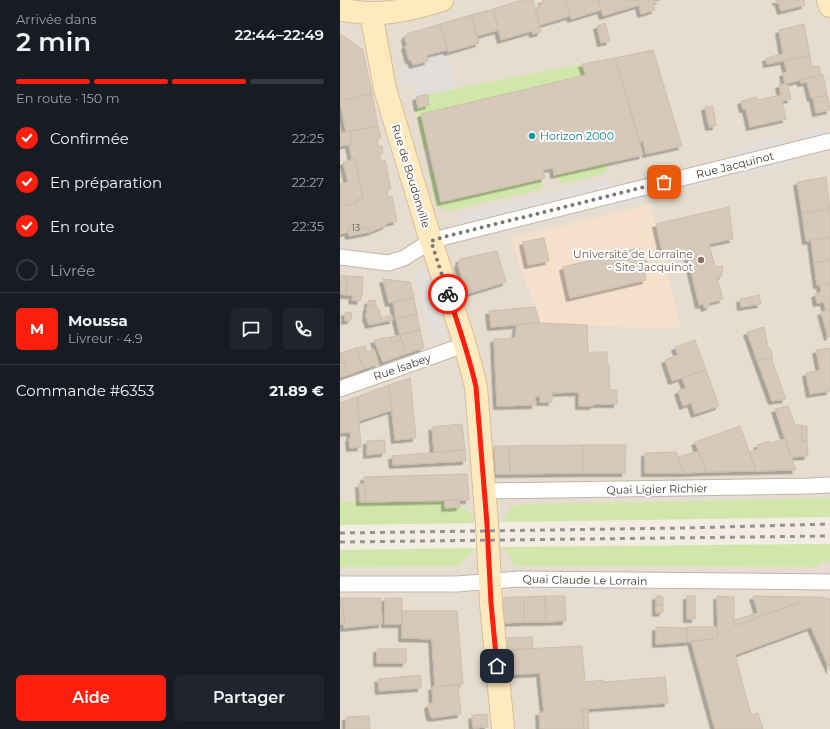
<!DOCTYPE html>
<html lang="fr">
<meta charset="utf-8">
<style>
body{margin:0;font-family:Montserrat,sans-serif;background:#20242c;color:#f1f3f6;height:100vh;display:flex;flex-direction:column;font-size:15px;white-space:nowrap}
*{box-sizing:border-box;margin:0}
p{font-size:13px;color:#9ea1a6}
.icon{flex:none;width:22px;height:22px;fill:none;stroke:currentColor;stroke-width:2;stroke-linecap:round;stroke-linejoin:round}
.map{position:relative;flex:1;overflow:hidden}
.sheet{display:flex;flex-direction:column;background:#171b24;width:340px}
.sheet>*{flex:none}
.pin{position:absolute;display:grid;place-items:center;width:34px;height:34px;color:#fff;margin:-17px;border-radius:8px;box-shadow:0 2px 6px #0006}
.courier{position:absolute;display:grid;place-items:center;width:40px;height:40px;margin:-20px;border:3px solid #fe1e0d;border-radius:50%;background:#fff;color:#222;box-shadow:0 1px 5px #0007}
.head em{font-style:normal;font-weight:600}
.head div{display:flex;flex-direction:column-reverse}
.head{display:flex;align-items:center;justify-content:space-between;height:68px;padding:0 16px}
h1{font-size:26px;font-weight:600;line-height:30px}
.bar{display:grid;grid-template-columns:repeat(4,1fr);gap:6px 4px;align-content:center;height:48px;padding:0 16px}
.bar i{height:5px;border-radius:3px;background:#363941}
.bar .selected{background:#fe1e0d}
.bar p{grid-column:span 4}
.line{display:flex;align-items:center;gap:10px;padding:0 16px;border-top:1px solid #363941}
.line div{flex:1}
.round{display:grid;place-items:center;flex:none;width:42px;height:42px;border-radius:6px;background:#20242c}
ol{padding:0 16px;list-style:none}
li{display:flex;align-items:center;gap:12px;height:44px}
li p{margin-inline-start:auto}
li .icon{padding:4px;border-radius:50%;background:#fe1e0d;color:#fff;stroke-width:4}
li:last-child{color:#9ea1a6}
li i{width:22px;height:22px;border:2px solid #363941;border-radius:50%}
.button{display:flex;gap:8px;margin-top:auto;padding:8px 16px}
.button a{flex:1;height:46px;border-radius:6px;background:#fe1e0d;color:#fff;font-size:16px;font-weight:600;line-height:46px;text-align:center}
.button a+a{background:#20242c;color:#f1f3f6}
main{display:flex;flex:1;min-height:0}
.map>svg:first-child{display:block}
.residential{fill:#e6ddd0}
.commercial{fill:#f5e0cc}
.green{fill:#d0e7a9}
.parking{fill:#e2dedb}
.building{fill:#d6c9ba;stroke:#cebeab;filter:url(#shadow)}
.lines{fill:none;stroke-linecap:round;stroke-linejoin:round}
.street-casing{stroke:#c0b6a8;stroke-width:17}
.secondary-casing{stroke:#d6bf93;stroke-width:24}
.street{stroke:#fff;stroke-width:15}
.secondary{stroke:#ffeabf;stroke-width:22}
.rail{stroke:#939393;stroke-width:3;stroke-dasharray:5 5;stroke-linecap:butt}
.done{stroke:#807970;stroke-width:4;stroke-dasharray:0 7.2}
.route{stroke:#fe1e0d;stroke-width:5}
.culture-dot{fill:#0f9aa8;stroke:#fff;stroke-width:1.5}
.education-dot{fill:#8d6e63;stroke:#fff;stroke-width:1.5}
.labels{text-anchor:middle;stroke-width:4;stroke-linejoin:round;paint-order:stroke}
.number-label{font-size:9px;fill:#685e55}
.culture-label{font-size:11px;fill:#0d838f;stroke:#fff;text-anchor:start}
.street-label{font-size:11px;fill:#433b33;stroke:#fff}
.education-label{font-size:11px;fill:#785e54;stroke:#fff;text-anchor:end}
</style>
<main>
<section class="sheet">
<div class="head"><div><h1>2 min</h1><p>Arrivée dans</p></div><em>22:44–22:49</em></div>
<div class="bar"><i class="selected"></i><i class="selected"></i><i class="selected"></i><i></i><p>En route · 150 m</p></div>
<ol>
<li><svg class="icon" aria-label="check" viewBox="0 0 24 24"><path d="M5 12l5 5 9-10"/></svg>Confirmée<p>22:25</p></li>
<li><svg class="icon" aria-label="check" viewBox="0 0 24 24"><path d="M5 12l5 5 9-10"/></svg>En préparation<p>22:27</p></li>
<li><svg class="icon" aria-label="check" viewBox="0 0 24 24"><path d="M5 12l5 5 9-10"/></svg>En route<p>22:35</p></li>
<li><i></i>Livrée</li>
</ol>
<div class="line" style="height:72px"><b class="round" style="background:#fe1e0d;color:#fff">M</b><div><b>Moussa</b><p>Livreur · 4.9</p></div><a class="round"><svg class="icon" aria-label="chat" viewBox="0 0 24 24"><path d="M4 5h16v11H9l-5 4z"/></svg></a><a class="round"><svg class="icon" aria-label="phone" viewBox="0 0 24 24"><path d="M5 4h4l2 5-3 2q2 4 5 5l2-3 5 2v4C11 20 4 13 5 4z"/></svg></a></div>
<div class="line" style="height:52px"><div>Commande #6353</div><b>21.89 €</b></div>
<div class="button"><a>Aide</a><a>Partager</a></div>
</section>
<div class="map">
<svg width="490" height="729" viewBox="0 0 490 729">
<defs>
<filter id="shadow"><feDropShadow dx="-3.5" dy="3.5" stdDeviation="0" flood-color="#0004"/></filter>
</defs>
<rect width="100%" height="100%" fill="#f2ece2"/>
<path class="residential" d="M0,0H490V498L171,507L162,522L134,523L130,512L120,507L105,508L104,500L0,502Z
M163,547L175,566L476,567L484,561L490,562V729H0V567L119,566L135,548Z"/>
<path class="commercial" d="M311,204L341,329L279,327L200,323L170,238Z"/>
<path class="green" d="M242,64L246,75L81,114L89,148L84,150L75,108L89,105L87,94Z
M267,163L266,173L221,184L216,175Z
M88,168L94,170L202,178V189L108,211L102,209L95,203Z
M490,498V517L162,522L171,507L183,504L366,501Z
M105,500V508L120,507L130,512L134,523L0,525V502Z
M490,544V562L484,561L476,567L175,566L163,547Z
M135,548L119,566L0,567V550Z"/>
<path class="parking" d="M106,50L115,89L76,97L73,83L61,85L58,68L88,61L87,55Z
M484,127L487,138L461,144L459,134Z
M49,133L74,214L68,211L45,140Z
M443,137L436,150L387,162L394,149Z
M457,158L458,162L397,177L396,172Z
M266,179L269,190L121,225L118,215Z
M365,180L366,184L327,193L326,189Z
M308,194V198L261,210L259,205Z
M87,270L106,337L93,341L74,274Z
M126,378L133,456L127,452L122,384Z
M171,481H285L286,485H170Z
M490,490V494L345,498L183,500L180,495Z
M185,586H275V591H185Z"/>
<path class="building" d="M182,0H193L201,32L193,34L192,31L161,40L153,9Z
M202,0H225L230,16L200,25L195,9L200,8L199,6L201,4H203Z
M225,0H258L261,10L231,19Z
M258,0H298L299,5L263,16Z
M298,0H320L313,2L315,10L301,14Z
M436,0H464L465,5L441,11L438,1L436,2Z
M153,9L159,30L137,36L131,15Z
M131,15L139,43L108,52L100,24Z
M265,23L270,41L261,43L257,26Z
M100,24L108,52L106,50L87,55L88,61L73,65L71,60H69L65,46L67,45L65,38L67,34Z
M464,24L470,56L427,64L426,58L443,54L439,30Z
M0,35H2L23,50L32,94L0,101Z
M313,50L342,146L306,154L303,141L300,142L275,58Z
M470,56L472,67L479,66L481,75L445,84L443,73L447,72L444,61Z
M275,58L303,155L214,175L213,168L203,170L205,178L101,202L81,114L246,75L242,64Z
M483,74L487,95L471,98L467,82L461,83L460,80Z
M447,83L451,99L442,101L446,119L410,127L406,109H403L401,101L417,97L418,100L441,95L439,85Z
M32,94L38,126L6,132L0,101Z
M87,94L89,105L78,108L76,97Z
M487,95L490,110L476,113L473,98Z
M373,106L376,126L369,127L365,107Z
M38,126L41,138L37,139L38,146H42L43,153L39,154L41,161L45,160L51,189L47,190L48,197L52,196L57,221L48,223L45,226L30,232L29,228L22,229L21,226L8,229V232L0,234V206L17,203L16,200L23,198L15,159L12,160L9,144H12L10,131Z
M10,131L12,144L0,146V133Z
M15,159L23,198L16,200L17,203L0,206V184L8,182L3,162Z
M486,177L490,209L462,213L457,182Z
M389,207L393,239L369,244L375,267L383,266L382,276L377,278L383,299L369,303L370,306L365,308L363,304L359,305L346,250L323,255L316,224Z
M490,209V237L466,241L462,213Z
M21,226L22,229L29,228L30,232L9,236L8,229Z
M490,237V260L474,263L471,240Z
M204,238L209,261L188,265L183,242Z
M299,248L302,260H305L308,263V265L304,267L306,280L230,298L223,267Z
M157,251L166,282L127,294L118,265L120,259Z
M490,260V283L477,285L474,263Z
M0,275L7,276L6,295L0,294Z
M7,276L23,277L22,296H21L20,301L12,300L13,295H6Z
M43,279L70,282L74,298L49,303Z
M490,283V310L486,311L484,302L477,303L475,294L481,292L480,285Z
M419,295L421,304L401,307L400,299Z
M74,298L77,314L56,319L53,302Z
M35,300L36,305L28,307V301Z
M36,305L37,309H39L42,322L29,325L26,317L27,307Z
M195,307L200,323L151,327L149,311Z
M490,310V336L488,337L481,312Z
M5,312L12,313L11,320L5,321Z
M77,314L80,330L60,335L56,319Z
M52,315L53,320L42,322L41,318Z
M200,323L247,325L248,353H254V352H267V365H269L270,390H277V404H254L253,406H239V392L212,393V402H200V396L195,397V405L157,406L154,339L175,338L177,324Z
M424,327L428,348H430L433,358L417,360L407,332Z
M80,330L84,348L65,354L62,340H61L60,335Z
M60,335L61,340L52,342L51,337Z
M51,337L52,342L62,340L65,354L43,362L34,340Z
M355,340L366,370L332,381L325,360L338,355L335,347Z
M25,346L27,352L34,349L39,364L24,369L16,348Z
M16,348L24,369L8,375L1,353Z
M490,348V391L470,394L466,373L480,370L476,350Z
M0,352L8,375L0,377Z
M431,358L446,399L432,401L417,360Z
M366,370L379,406L355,414L351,403L343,406L338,391L346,388L342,378Z
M70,378L76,438L55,440L49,385Z
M49,385L52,410L19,421L17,397Z
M17,397L21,447L10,448L9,438H11L10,432L0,433V403Z
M448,406L455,425H462V441H467L468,456L451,457L435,409Z
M122,424L125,450L94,452L92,427Z
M400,426L416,471L366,472L355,442Z
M462,426H467V441H462Z
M445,439L456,470L416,471L409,452L418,449L417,445L430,441L431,443Z
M45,440V453L27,455V441Z
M243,445H286L285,473H243Z
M243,445V473L170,474L169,446Z
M154,446H169L170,474H156Z
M125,450L126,461L53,465L52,456Z
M359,451L366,472L344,473L338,457Z
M336,452L344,473H305V453Z
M127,474L129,500L26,502L24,477Z
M19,484H24L26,502H20Z
M105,500H119L120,507L105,508Z
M205,596L206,622H184V597Z
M205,596H225L226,621L206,622Z
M316,596H321L323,598V605H316Z
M347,596H355V619H347Z
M377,596L394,597V621L395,626L460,602V597H481L490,599V670L471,627L395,655L411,715L418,713L423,729H375L351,641L378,638Z
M413,596L460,597V602L395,626L394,620L418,613Z
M166,597H184V622L163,623L160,602Z
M0,598H2L5,624H0Z
M2,598H41L42,624L4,628V624H5Z
M45,598H62V624H45Z
M316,605H323V612L316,613Z
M62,611H117L123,684L95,687L92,639L62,638Z
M316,627L347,628V642L316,644Z
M347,627H377L378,638L347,642Z
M192,637L193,649L165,650L164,638Z
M242,646L245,682L263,680V682L325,677L328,703L242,709L244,729H200L199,712H204L200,673L167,675L165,650Z
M37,649H66V663H37Z
M81,675V688L39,691L38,679Z
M118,685L121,714L92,718L90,716L88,705L93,702L92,687Z
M242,709H248L249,729H244Z
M147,714L148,727L133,728L132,716L134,715Z
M29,716L30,729H6V717Z"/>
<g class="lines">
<g class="street-casing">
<path id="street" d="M0,257L48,263L58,260L64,258L91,241L105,237L490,141
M0,389L124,345
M145,491L469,486L490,485
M0,584H117L178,579L490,582"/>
</g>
<g class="secondary-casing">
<path id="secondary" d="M488,0L490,6
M0,10C10,11 21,13 31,13C55,14 80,7 102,0
M31,13L45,89L91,241L122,335L133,374L136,387L147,524L151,603L163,729"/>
</g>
<use href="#street" class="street"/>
<use href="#secondary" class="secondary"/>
<path class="rail" d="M0,533L344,528L490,524
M0,542L490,536"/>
</g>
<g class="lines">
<path class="done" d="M108,294L91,241L104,237L324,182"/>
<path class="route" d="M108,294C118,324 129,355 136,387L147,524L151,603L157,666"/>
</g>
<circle class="culture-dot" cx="192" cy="136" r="4"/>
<circle class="education-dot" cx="361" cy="260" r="4"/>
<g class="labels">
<g class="number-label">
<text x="16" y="231">13</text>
</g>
<g class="culture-label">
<text x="200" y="140">Horizon 2000</text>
</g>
<g class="street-label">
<text transform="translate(395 165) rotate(-14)" y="4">Rue Jacquinot</text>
<text transform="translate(71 176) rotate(73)" y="4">Rue de Boudonville</text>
<text transform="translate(62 367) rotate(-19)" y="4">Rue Isabey</text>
<text transform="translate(317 489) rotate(-1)" y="4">Quai Ligier Richier</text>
<text transform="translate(245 580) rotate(1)" y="4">Quai Claude Le Lorrain</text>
</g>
<g class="education-label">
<text x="353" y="258">Université de Lorraine<tspan x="353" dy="13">- Site Jacquinot</tspan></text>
</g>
</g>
</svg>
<div class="pin" style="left:324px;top:182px;background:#ea580c"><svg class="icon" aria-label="bag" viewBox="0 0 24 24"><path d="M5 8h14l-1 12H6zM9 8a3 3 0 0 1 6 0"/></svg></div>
<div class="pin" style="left:157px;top:666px;background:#1f2937"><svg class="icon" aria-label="home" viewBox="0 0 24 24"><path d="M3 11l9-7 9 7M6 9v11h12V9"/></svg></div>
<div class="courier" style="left:108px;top:294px"><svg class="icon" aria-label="bike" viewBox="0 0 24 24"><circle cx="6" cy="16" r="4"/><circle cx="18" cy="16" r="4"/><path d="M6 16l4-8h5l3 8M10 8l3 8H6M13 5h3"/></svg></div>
</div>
</main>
